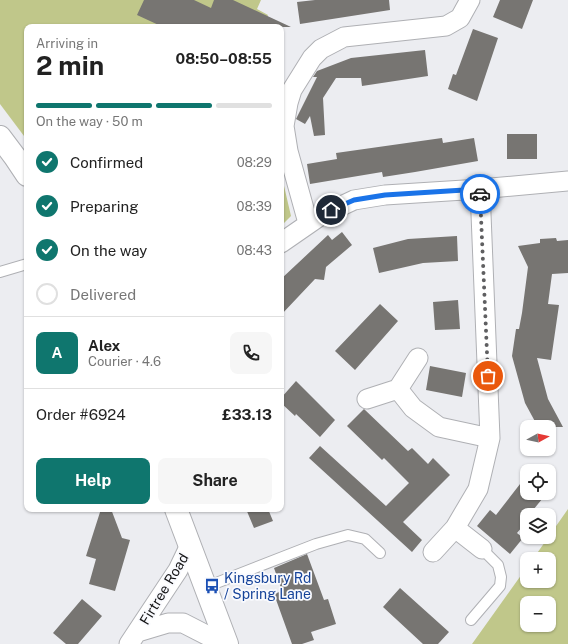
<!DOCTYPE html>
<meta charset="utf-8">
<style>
body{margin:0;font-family:"Public Sans",sans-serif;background:#f6f6f6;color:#222;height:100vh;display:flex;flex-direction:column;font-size:15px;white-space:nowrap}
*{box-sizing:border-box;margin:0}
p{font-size:13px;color:#767676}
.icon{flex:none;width:22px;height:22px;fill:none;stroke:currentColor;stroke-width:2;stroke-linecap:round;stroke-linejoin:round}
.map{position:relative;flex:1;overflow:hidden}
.side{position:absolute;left:24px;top:24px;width:260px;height:488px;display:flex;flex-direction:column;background:#fff;border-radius:8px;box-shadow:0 1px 3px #0004}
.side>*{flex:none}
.needle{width:26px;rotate:82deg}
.buttons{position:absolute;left:520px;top:420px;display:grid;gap:8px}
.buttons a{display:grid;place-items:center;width:36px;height:36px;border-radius:8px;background:#fff;box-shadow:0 1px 3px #0004;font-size:20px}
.pin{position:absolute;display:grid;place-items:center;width:34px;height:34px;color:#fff;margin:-17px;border:2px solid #fff;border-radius:50%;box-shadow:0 1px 4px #0007}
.courier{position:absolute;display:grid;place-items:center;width:40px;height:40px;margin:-20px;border:3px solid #1a73e8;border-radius:50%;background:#fff;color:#222;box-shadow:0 1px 5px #0007}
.overview em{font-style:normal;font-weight:700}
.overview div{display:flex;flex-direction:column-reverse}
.overview{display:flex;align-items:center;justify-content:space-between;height:68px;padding:0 12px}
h1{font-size:26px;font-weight:700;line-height:30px}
.bar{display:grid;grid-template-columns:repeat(4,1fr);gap:6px 4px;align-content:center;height:48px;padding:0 12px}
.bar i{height:5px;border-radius:3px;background:#e0e0e0}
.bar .selected{background:#0f766e}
.bar p{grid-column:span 4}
.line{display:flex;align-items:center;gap:10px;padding:0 12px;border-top:1px solid #e0e0e0}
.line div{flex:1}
.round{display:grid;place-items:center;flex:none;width:42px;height:42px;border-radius:8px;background:#f6f6f6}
ol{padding:0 12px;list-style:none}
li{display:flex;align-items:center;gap:12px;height:44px}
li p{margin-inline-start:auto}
li .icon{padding:4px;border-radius:50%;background:#0f766e;color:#fff;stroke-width:4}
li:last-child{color:#767676}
li i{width:22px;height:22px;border:2px solid #e0e0e0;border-radius:50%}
.button{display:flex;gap:8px;margin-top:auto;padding:8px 12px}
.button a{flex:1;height:46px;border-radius:8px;background:#0f766e;color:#fff;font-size:16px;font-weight:700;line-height:46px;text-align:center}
.button a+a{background:#f6f6f6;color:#222}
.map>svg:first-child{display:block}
.green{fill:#c0c78a;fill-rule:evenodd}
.building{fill:#777572}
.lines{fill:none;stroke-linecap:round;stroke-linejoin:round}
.lane-casing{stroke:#afb0b4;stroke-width:12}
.street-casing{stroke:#afb0b4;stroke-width:21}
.secondary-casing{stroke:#afb0b4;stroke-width:24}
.lane{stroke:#fff;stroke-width:10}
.street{stroke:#fff;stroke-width:19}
.secondary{stroke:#fff;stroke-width:22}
.done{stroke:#5f5f61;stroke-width:4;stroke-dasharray:0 7.2}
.route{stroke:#1a73e8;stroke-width:5}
.labels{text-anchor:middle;stroke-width:3.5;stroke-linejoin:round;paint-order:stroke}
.transit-label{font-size:14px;fill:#164399;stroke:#f9fafe;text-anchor:start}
.street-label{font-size:14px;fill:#131314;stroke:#f9fafe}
</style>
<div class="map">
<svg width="568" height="644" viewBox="0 0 568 644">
<rect width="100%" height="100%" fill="#ecedf1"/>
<path class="green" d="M0,0H261L257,9L268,15L263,27H27V140L0,104Z
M281,173L291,216L281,226Z
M568,509V644H472L527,567V581H549V559H533ZM527,603H549V625H527Z"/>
<path class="building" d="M144,0H194L211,8L214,0H233L291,27H163L137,15Z
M315,0H389L390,10L300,24L297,2Z
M500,0H533L522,29L493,17Z
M473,29L498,38L477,101L448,89L453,74L456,75Z
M425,50L428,76L362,86L361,78H336L323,98L325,135L314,136L310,116L305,124L296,119L317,77H313L317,71L351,58Z
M507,134H537V159H507Z
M442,138L443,143L474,138L478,161L415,172L383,177L382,172L310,184L307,164L337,159L336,153Z
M342,232L352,245L326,267L324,280L315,279L281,315V279L328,235L332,240Z
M457,236L458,261L423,263L379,273L373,248L408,239Z
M556,238L557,241L568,240V273L552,274L548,304L559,305L551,360L537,358L548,399L563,427H538L525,403L512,356L516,329H519L522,313L528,267L518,246L540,243V239Z
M458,300L460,329L435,330L433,302Z
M380,304L398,321L355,370L335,351Z
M430,366L466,373L462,397L426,390Z
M296,381L335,420L320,437L296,414L295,416L281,403V398Z
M364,409L408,451L412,448L428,464L433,458L450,475L403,522L422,540L412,552L309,458L320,446L386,506L409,483L384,458L382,460L347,426Z
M527,475V493H547L529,515H527V521L517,533L523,538L510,554L477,526L490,510L496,515Z
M101,509H111L122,538L130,540L115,591L89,584L96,559L86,556Z
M246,509H268L273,521L254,528Z
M307,554L324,600L328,599L336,624L311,632L314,640L302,644H292L274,594L282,591L274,568Z
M400,588L449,632L438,644H423L383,607Z
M82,599L102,616L78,644H66L53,633Z"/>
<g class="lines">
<g class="lane-casing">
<path id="lane" d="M0,272L27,264
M206,587L316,544L348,535L365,539L380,553
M471,620L500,586L501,577L498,565L482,549"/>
</g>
<g class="street-casing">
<path id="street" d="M308,223L288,151L284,126L288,103L292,90L312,58L321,49L344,37L446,26L460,18L470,0
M281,243L320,216L354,200L385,195L480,189L568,181
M398,389L418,358
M367,399L398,389L413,408L439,427L490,438
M455,528L482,549
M433,552L455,528L478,489L490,438L480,189
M138,632L168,623H183L224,644
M129,644L178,570L190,545"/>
</g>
<g class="secondary-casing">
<path id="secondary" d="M0,137L15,157L27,175
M176,509L227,644"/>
</g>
<use href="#lane" class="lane"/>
<use href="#street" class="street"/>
<use href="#secondary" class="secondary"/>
</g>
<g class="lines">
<path class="done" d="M480,194L488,376"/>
<path class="route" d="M331,210L354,200L385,195L480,189V194"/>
</g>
<defs>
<g id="bus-bare" transform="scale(1.2)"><path d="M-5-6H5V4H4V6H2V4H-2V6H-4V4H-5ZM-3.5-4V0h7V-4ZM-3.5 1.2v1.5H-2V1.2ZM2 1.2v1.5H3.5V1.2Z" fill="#1a4fb4" stroke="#f9fafe" stroke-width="2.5" paint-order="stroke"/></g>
</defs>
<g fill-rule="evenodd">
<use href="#bus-bare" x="212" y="586"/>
</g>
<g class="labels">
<g class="transit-label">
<text x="224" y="583">Kingsbury Rd<tspan x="224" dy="16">/ Spring Lane</tspan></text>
</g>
<g class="street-label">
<text transform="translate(164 589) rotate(-59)" y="5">Firtree Road</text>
</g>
</g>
</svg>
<div class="buttons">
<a><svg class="needle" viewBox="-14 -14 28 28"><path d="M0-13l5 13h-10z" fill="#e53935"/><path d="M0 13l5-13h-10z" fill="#767676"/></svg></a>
<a><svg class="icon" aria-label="locate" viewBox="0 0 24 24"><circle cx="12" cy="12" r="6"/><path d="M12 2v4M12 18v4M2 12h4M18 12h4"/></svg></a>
<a><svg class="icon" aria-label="layers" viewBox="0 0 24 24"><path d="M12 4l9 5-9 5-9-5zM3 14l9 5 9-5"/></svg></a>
<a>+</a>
<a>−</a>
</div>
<div class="pin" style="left:488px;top:376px;background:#ea580c"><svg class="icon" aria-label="bag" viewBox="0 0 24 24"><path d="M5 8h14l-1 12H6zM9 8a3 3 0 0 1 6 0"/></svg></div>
<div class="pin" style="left:331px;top:210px;background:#1f2937"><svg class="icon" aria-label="home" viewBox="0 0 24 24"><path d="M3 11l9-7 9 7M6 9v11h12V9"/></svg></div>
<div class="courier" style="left:480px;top:194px"><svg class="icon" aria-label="car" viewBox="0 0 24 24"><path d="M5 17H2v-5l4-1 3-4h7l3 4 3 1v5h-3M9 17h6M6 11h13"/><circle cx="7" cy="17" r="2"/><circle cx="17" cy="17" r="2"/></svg></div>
<section class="side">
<div class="overview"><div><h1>2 min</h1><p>Arriving in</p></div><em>08:50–08:55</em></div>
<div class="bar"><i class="selected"></i><i class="selected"></i><i class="selected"></i><i></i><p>On the way · 50 m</p></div>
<ol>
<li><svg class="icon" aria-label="check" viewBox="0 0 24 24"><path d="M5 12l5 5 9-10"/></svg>Confirmed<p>08:29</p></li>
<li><svg class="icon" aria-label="check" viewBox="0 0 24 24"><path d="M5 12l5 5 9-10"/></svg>Preparing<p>08:39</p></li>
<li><svg class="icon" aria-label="check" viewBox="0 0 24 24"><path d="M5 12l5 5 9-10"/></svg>On the way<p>08:43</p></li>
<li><i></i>Delivered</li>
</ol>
<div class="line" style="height:72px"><b class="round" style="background:#0f766e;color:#fff">A</b><div><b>Alex</b><p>Courier · 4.6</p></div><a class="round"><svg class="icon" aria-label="phone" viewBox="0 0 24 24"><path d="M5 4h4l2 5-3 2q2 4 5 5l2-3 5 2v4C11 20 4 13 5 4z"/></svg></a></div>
<div class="line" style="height:52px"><div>Order #6924</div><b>£33.13</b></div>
<div class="button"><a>Help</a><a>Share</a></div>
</section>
</div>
